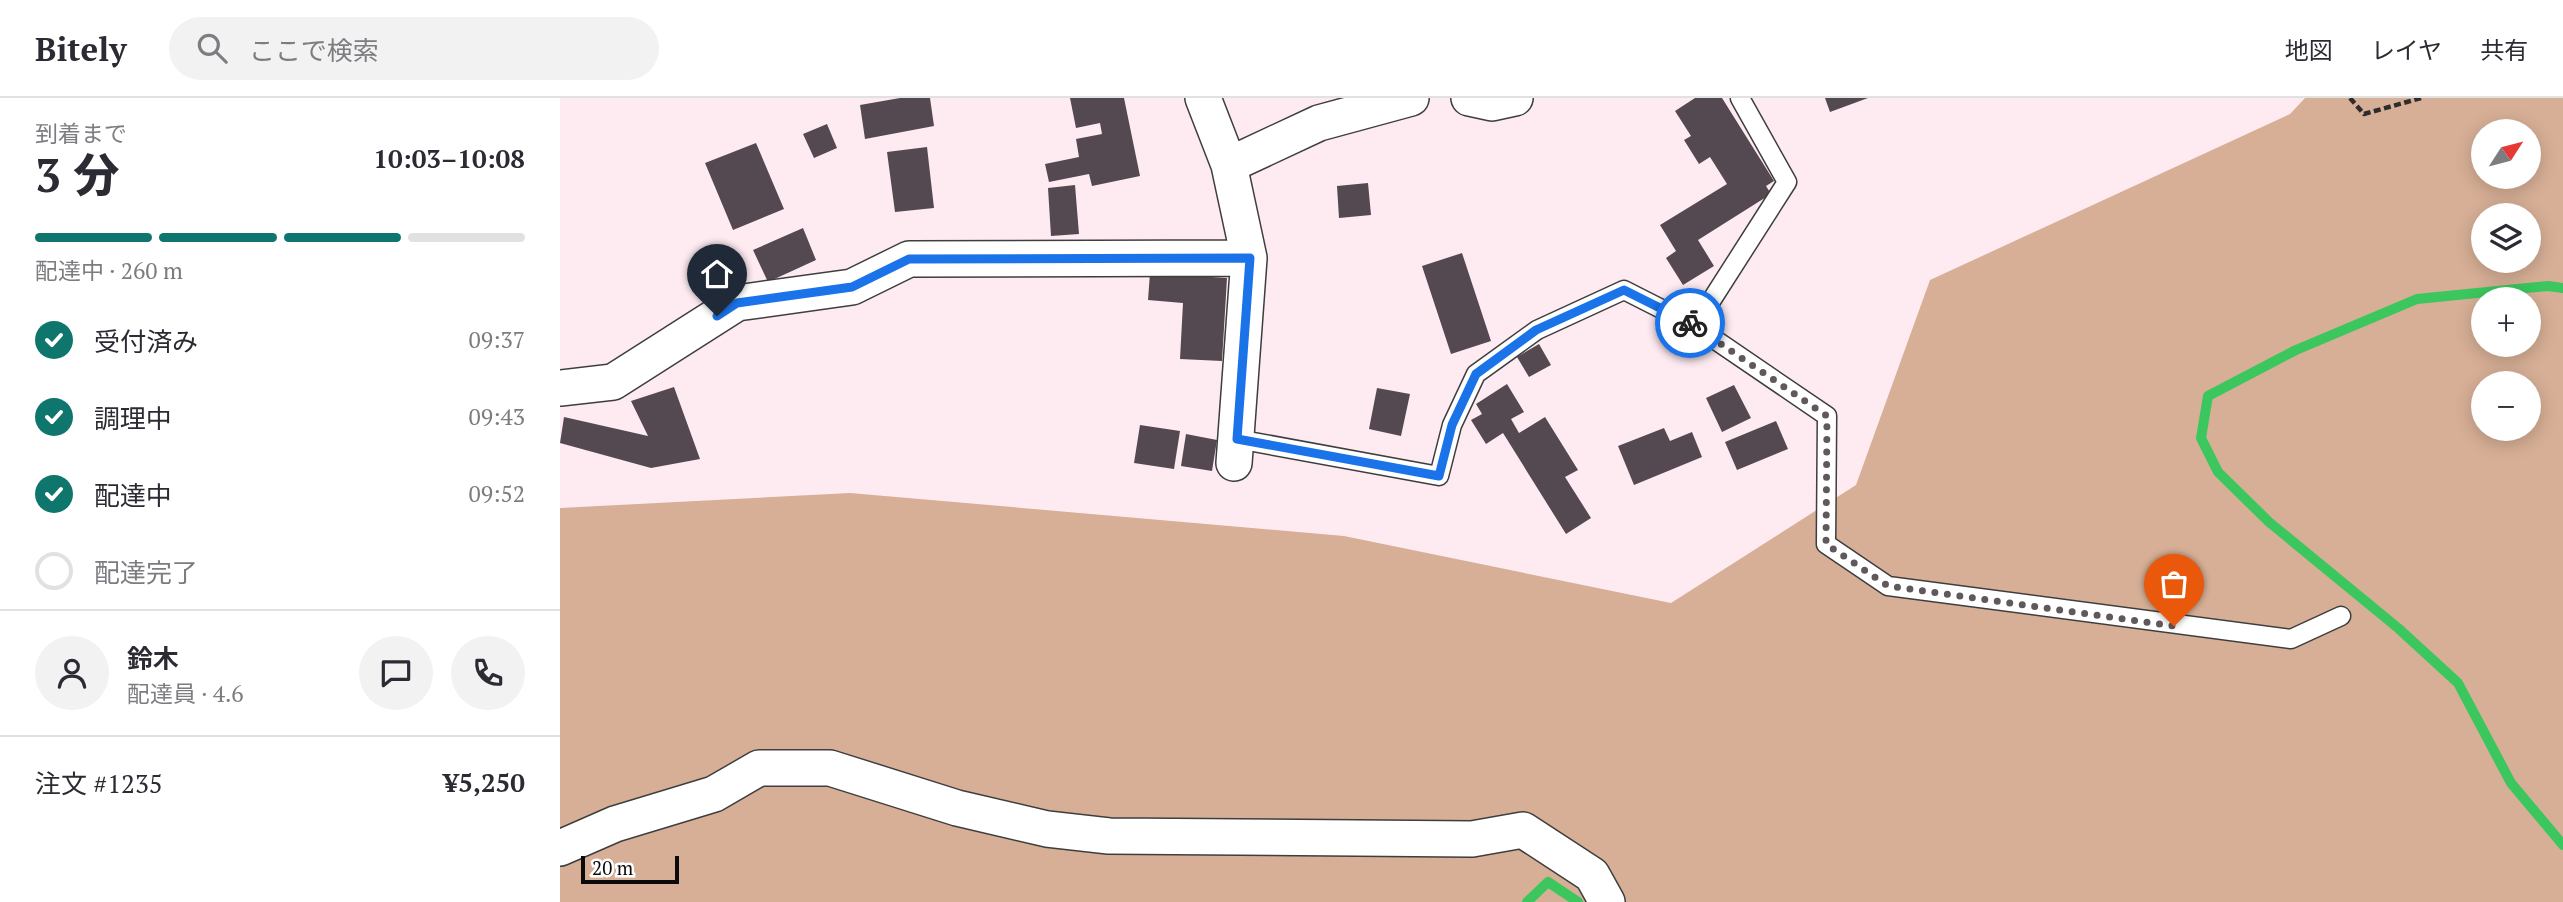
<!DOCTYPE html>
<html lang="ja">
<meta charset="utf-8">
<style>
body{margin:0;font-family:"PT Serif","Noto Sans JP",serif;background:#f2f2f3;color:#2b2b33;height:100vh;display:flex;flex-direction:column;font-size:26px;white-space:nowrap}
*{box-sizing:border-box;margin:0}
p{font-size:23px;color:#7c7c81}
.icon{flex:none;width:38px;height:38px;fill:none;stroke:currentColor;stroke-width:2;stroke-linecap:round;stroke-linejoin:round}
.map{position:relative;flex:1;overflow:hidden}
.drawer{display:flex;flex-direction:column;background:#fff;width:560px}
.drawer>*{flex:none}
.needle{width:46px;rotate:54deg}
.buttons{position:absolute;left:1911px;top:21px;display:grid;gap:14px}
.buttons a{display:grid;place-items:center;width:70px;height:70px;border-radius:50%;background:#fff;box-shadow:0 4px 18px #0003;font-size:35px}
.scale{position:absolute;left:21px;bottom:18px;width:98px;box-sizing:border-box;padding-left:7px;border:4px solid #0b0b0b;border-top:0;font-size:19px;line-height:24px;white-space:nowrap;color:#0b0b0b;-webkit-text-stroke:5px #fff;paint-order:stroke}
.pin{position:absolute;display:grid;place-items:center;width:60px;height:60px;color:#fff;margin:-72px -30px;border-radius:50% 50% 50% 0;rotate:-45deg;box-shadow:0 0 7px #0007}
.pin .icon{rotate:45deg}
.courier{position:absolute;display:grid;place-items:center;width:70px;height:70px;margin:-35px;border:5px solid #1a73e8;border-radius:50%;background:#fff;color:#222;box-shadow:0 2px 9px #0007}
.headline em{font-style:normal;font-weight:800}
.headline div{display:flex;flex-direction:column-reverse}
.headline{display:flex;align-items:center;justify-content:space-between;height:119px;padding:0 35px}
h1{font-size:46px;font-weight:800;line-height:52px}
.bar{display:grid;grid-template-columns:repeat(4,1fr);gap:10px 7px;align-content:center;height:84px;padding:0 35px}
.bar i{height:9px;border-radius:5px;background:#e1e1e2}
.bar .active{background:#0f766e}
.bar p{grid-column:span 4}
.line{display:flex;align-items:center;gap:18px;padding:0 35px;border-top:2px solid #e1e1e2}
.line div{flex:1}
.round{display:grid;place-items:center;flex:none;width:74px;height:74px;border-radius:37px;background:#f2f2f3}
ol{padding:0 35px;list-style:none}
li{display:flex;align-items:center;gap:21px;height:77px}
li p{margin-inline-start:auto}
li .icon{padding:7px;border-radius:50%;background:#0f766e;color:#fff;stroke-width:4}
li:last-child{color:#7c7c81}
li i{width:38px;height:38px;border:4px solid #e1e1e2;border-radius:50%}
header{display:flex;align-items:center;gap:42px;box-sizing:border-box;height:98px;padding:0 35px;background:#fff;border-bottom:2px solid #e1e1e2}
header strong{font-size:33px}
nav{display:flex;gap:38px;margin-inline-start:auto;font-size:24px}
.search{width:490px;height:63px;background:#f2f2f3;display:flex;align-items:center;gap:18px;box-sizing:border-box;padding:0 24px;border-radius:38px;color:#7c7c81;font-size:26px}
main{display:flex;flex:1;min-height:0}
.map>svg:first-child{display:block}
.forest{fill:#d7af96;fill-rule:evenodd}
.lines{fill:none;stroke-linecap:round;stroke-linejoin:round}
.stream{stroke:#3bc75d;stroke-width:10}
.building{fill:#544851}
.lane-casing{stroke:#3e3e3e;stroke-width:21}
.street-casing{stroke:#3e3e3e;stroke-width:38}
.path{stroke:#2d2d2d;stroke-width:4.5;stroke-dasharray:7 3.5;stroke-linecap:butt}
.lane{stroke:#fff;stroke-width:18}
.street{stroke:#fff;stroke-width:35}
.done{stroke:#60595c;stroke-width:7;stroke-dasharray:0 12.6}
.route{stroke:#1a73e8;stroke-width:9}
</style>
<header>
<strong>Bitely</strong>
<div class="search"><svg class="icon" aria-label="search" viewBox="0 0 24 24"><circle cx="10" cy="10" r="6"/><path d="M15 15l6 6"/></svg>ここで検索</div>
<nav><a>地図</a><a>レイヤ</a><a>共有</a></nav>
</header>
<main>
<section class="drawer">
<div class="headline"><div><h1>3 分</h1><p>到着まで</p></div><em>10:03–10:08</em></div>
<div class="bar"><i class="active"></i><i class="active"></i><i class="active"></i><i></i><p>配達中 · 260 m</p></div>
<ol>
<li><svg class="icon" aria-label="check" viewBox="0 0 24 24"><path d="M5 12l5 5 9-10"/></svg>受付済み<p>09:37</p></li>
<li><svg class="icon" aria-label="check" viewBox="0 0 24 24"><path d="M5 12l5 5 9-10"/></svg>調理中<p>09:43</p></li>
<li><svg class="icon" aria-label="check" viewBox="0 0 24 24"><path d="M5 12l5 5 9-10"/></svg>配達中<p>09:52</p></li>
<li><i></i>配達完了</li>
</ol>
<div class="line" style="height:126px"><a class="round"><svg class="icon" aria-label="person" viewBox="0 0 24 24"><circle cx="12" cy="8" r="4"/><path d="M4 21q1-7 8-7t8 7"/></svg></a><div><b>鈴木</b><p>配達員 · 4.6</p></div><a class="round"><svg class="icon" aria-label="chat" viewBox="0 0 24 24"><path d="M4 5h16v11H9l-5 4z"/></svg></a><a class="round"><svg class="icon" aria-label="phone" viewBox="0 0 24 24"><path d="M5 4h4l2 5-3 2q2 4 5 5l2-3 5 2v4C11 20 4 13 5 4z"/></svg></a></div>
<div class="line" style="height:91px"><div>注文 #1235</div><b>¥5,250</b></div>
</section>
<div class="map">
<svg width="2003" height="804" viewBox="0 0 2003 804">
<rect width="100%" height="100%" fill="#feebf2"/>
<path class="forest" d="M1745,0H2003V804H0V410L290,395L784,438L1111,505L1296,387L1370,182L1730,16ZM1923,33H1969V79H1923ZM1923,117H1969V163H1923ZM1923,201H1969V247H1923ZM1923,285H1969V331H1923Z"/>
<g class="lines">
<path class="stream" d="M2003,190L1988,188L1857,201L1736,252L1648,298L1641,340L1658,374L1709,424L1838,530L1898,585L1951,685L2003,747
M967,804L988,784L1018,804"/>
</g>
<path class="building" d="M340,0H370L374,28L305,41L300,7Z
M510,0H564L580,78L532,88L529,76L489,84L485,66L519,59L516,41L542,36L540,25L516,30Z
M1135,0H1162L1214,83L1206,88L1211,96L1138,142L1154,168L1123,187L1106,160L1116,153L1100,127L1167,86L1150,59L1139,66L1124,42L1131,38L1115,13Z
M1265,0H1308L1270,14Z
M267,26L277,50L254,60L243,36Z
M196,45L224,111L173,132L145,65Z
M367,49L374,110L335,114L327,54Z
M808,85L811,117L779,120L777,88Z
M515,87L519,136L491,138L488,90Z
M243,130L256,162L208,184L193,152Z
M902,155L931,243L891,256L862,168Z
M590,175L667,180L662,263L620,261L623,205L588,202Z
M979,246L991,267L969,279L957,259Z
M947,286L964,314L951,321L959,335L985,319L1018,372L1005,379L1031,420L1006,436L943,335L926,346L911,322L922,316L916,306Z
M1174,287L1191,320L1162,334L1146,300Z
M114,289L140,361L91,370L0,345L4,319L88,338L71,303Z
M817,290L850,296L841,338L809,331Z
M1216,323L1228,351L1177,372L1165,344Z
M580,327L620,333L614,371L574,365Z
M1104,330L1110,343L1132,334L1142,359L1074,387L1058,348Z
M626,336L657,342L652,373L621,368Z"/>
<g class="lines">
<g class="lane-casing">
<path id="lane" d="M1180,0L1227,84L1135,228L1267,318L1266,446L1328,488L1731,541L1781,518
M677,341L879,378L892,327L916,276L977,232L1064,192L1135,228"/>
</g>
<g class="street-casing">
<path id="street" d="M643,0L669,67L689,160L674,365
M909,0L932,5L955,0
M669,67L759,25L851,0
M0,290L53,284L177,205L292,189L349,161L689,160
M0,750L55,726L154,696L199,670H270L397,710L487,731L549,738L912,741L963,732L1032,777L1047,804"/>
</g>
<path class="path" d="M1790,0L1804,16L1861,0"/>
<use href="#lane" class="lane"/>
<use href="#street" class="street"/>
</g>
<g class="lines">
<path class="done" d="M1130,225L1267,318L1266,446L1328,488L1614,528"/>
<path class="route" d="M157,218L177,205L292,189L349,161L690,160L677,341L879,378L892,327L916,276L976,232L1064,192L1130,225"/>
</g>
</svg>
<div class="buttons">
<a><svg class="needle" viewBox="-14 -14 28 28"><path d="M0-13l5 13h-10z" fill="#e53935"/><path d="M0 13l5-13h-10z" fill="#7c7c81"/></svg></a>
<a><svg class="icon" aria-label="layers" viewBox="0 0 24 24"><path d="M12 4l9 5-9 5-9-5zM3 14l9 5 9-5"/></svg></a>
<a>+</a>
<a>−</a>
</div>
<div class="scale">20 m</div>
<div class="pin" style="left:1614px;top:528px;background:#ea580c"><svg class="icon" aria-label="bag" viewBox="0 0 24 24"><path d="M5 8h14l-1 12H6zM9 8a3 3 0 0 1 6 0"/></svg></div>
<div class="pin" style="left:157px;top:218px;background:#1f2937"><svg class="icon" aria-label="home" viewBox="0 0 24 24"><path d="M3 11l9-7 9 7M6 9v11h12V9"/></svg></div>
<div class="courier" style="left:1130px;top:225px"><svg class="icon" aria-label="bike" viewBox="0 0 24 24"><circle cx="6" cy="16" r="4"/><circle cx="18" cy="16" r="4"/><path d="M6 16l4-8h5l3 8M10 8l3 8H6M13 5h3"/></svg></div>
</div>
</main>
